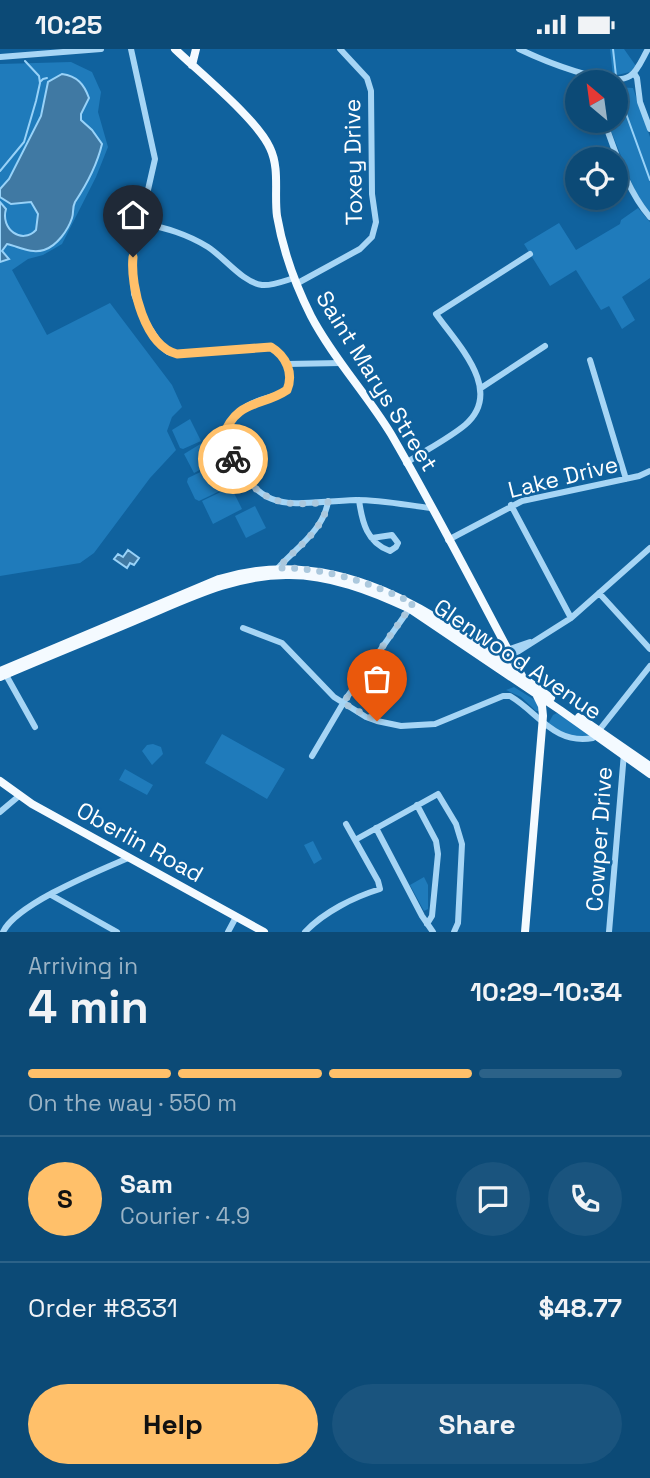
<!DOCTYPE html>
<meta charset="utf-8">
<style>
body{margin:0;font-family:"Space Grotesk",sans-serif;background:#1a547e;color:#f1f3f6;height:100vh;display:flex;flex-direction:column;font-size:26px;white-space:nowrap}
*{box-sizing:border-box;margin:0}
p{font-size:23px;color:#9ab3c5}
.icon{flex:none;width:38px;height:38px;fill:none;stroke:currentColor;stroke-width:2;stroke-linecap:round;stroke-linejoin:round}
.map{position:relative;height:883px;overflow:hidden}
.sheet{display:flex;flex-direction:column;background:#0c4a76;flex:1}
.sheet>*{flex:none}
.needle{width:46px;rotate:331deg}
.fabs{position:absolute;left:565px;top:21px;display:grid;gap:14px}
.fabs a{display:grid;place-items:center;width:63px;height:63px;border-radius:50%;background:#0c4a76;box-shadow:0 4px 10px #0003,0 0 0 2px #2c6288;font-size:35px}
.pin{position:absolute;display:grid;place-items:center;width:60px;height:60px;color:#fff;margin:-72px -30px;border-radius:50% 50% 50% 0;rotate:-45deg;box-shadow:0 0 7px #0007}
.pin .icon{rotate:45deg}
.courier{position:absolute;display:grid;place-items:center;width:70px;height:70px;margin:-35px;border:5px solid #ffc06a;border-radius:50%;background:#fff;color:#222;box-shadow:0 2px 9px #0007}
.overview em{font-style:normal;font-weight:700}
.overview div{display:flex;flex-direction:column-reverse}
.overview{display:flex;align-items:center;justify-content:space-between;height:119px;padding:0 28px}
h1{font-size:46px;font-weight:700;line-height:52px}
.bar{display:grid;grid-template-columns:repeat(4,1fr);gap:10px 7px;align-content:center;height:84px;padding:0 28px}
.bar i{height:9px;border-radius:5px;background:#2c6288}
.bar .on{background:#ffc06a}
.bar p{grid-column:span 4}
.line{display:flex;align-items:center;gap:18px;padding:0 28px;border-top:2px solid #2c6288}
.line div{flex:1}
.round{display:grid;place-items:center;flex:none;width:74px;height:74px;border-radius:37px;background:#1a547e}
.primary-button{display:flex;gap:14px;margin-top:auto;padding:14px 28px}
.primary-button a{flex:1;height:80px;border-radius:42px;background:#ffc06a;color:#111;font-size:28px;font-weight:700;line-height:80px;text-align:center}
.primary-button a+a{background:#1a547e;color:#f1f3f6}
.status{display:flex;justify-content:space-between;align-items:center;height:49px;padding:0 35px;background:#0c4a76;direction:ltr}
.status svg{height:19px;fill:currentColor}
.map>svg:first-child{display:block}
.green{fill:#1f7bbb}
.water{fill:#4079a3;stroke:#98d2f8;stroke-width:2}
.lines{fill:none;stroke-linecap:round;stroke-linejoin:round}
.stream{stroke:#98d2f8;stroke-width:2}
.minor{stroke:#a6d5f5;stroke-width:6}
.major{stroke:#f4faff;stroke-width:8}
.done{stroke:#abc8dd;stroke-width:7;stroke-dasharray:0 12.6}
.route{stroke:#ffc06a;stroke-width:9}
.labels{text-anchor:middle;stroke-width:5;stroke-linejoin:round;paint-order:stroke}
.street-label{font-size:23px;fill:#fff;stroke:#10629e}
</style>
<div class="status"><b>10:25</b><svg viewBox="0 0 49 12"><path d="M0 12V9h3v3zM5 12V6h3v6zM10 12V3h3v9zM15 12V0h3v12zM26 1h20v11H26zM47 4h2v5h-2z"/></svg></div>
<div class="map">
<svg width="650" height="883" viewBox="0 0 650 883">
<rect width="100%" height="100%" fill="#10629e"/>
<path class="green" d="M610,0H624L636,17L630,23L613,27Z
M71,13L92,23L101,43L98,63L108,98L96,128L62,195L43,206L28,210L12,221L47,286L110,254L172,336L182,358L172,368L167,382L176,401L150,429L94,504L80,514L0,527V15Z
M616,38L633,39L650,88V166L635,142L607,72H616Z
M638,159L650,173V229L622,248L635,271L622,280L609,257L601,261L576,221L550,237L524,195L559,174L576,201L620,175L621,171Z
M190,370L201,392L183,400L180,399L172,381Z
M202,394L213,414L194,424L184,405Z
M215,416L226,439L199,452L195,450L187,433L188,429Z
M231,438L242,460L213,475L202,452Z
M255,457L266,479L246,489L235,467Z
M514,638L538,653L540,662H536L521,648L506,641Z
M557,664L589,685V688L568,687L548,675L553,666Z
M222,685L285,720L267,750L205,714Z
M153,695L161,698L163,705L152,716L142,702L147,696Z
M125,720L153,736L147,746L119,731Z
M313,792L322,810L314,815L304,796Z
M424,828L428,836V860L424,862L410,836Z"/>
<path class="water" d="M62,25C77,27 84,35 89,49L81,65V71L92,81L102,95C97,116 87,135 75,153C72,159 74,163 72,169C68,181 57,197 44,201C31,205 20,198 7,195L2,202L9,210L0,213V153L6,160C0,180 22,196 36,181L38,165L31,153L11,155L0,148V140L9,130L41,67L48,33Z
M128,501L139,509L134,516L130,514L127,519L114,510L118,505L123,508Z"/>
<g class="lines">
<path class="stream" d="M613,0L616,27
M40,33L43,30L47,29
M617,33L620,48L650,131
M0,122L24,93L36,52L40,34L39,27L25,12"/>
<path class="minor" d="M131,0L155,110L132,211L134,245L145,272L162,298L168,303L177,305L271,298C286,307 294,324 287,341C275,349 259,349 247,357C232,368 219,384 228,401C264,470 291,453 356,451C381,451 406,456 431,459
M519,0C540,10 610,40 630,27C638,22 643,8 648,0
M0,8L101,0
M634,24L637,29L640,53L650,80
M604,72C616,104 627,142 650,168
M142,174C166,179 187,185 208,198C225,209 242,233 262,236C272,237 284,232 294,229
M296,235L360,200L372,188L376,173L372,145L371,42L367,29L340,0
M590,311L626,430
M287,315L341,314
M481,339L545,297
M406,414C426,401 448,390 465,376C505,342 457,295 436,265L530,205
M359,451C362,473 367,494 390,502L396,498L398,494L392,486L372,489
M511,456L571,569
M448,491L522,452L639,427L650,422
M277,524L278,519C296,499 324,481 328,452
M599,544L650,600
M243,579L282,594L334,648L366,668L377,672L401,677L435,675L503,647H510C539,664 554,696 593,689L650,617
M507,601L530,593
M511,607L571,569L650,499
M6,626L35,678
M312,707L345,651L410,559
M417,756L436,792L438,805L432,867L427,875
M0,763L19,747
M376,779L422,867L433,883
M355,791L438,745L456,775L462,795L458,874L454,883
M51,846L117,883
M3,883C16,855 98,822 128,809
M228,883L236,868
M305,883C324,863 354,848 380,840L378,832L346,775
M609,883L624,704"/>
<path class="major" d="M175,0C200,24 257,70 270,99C280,120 274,144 277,167C283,202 295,235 311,267C333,309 366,344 391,385C437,464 479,547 522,627
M192,16L196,0
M0,622L219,530C349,490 453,578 551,649
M0,628C44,609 89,591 134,572C183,552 232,526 286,526C328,525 372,542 410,560L560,661L650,725
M579,668L650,717
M0,732L32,755L264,883
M525,883L543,667L542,657L537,647"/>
</g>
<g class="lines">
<path class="done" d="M233,410C259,454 280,458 328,453C324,481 296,499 278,519C325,518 371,534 413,554L343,654L377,672"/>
<path class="route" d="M133,208C130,238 145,297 177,305L271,298C286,307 294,324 287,341C262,358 236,350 223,388L233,410"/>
</g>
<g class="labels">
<g class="street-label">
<text transform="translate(353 113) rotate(-91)" y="8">Toxey Drive</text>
<text transform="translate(377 332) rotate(58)" y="8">Saint Marys Street</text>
<text transform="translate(563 428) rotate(-14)" y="8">Lake Drive</text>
<text transform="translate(518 610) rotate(34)" y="8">Glenwood Avenue</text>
<text transform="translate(599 790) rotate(-86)" y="8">Cowper Drive</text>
<text transform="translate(140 793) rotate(29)" y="8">Oberlin Road</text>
</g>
</g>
</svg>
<div class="fabs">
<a><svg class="needle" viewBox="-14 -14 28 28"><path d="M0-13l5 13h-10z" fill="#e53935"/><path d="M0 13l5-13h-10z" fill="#9ab3c5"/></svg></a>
<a><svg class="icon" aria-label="locate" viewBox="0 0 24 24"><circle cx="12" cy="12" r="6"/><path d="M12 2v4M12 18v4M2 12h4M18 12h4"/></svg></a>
</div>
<div class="pin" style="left:377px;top:672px;background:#ea580c"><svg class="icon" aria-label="bag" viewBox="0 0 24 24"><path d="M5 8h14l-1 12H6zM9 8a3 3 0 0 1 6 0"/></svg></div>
<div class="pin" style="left:133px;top:208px;background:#1f2937"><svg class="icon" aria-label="home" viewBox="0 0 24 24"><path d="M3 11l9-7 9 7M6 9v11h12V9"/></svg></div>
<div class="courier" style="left:233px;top:410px"><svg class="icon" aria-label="bike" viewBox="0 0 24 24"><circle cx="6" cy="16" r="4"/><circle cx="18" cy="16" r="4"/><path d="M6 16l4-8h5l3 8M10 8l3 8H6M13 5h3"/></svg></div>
</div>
<section class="sheet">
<div class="overview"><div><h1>4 min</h1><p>Arriving in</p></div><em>10:29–10:34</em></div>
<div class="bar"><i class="on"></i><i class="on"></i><i class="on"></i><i></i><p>On the way · 550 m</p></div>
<div class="line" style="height:126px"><b class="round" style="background:#ffc06a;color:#111">S</b><div><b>Sam</b><p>Courier · 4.9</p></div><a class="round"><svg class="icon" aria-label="chat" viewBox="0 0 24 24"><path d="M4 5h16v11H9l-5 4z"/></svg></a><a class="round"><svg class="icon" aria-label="phone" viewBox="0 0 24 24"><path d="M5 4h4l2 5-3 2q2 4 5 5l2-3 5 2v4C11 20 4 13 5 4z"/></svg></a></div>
<div class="line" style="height:91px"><div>Order #8331</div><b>$48.77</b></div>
<div class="primary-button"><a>Help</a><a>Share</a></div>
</section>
